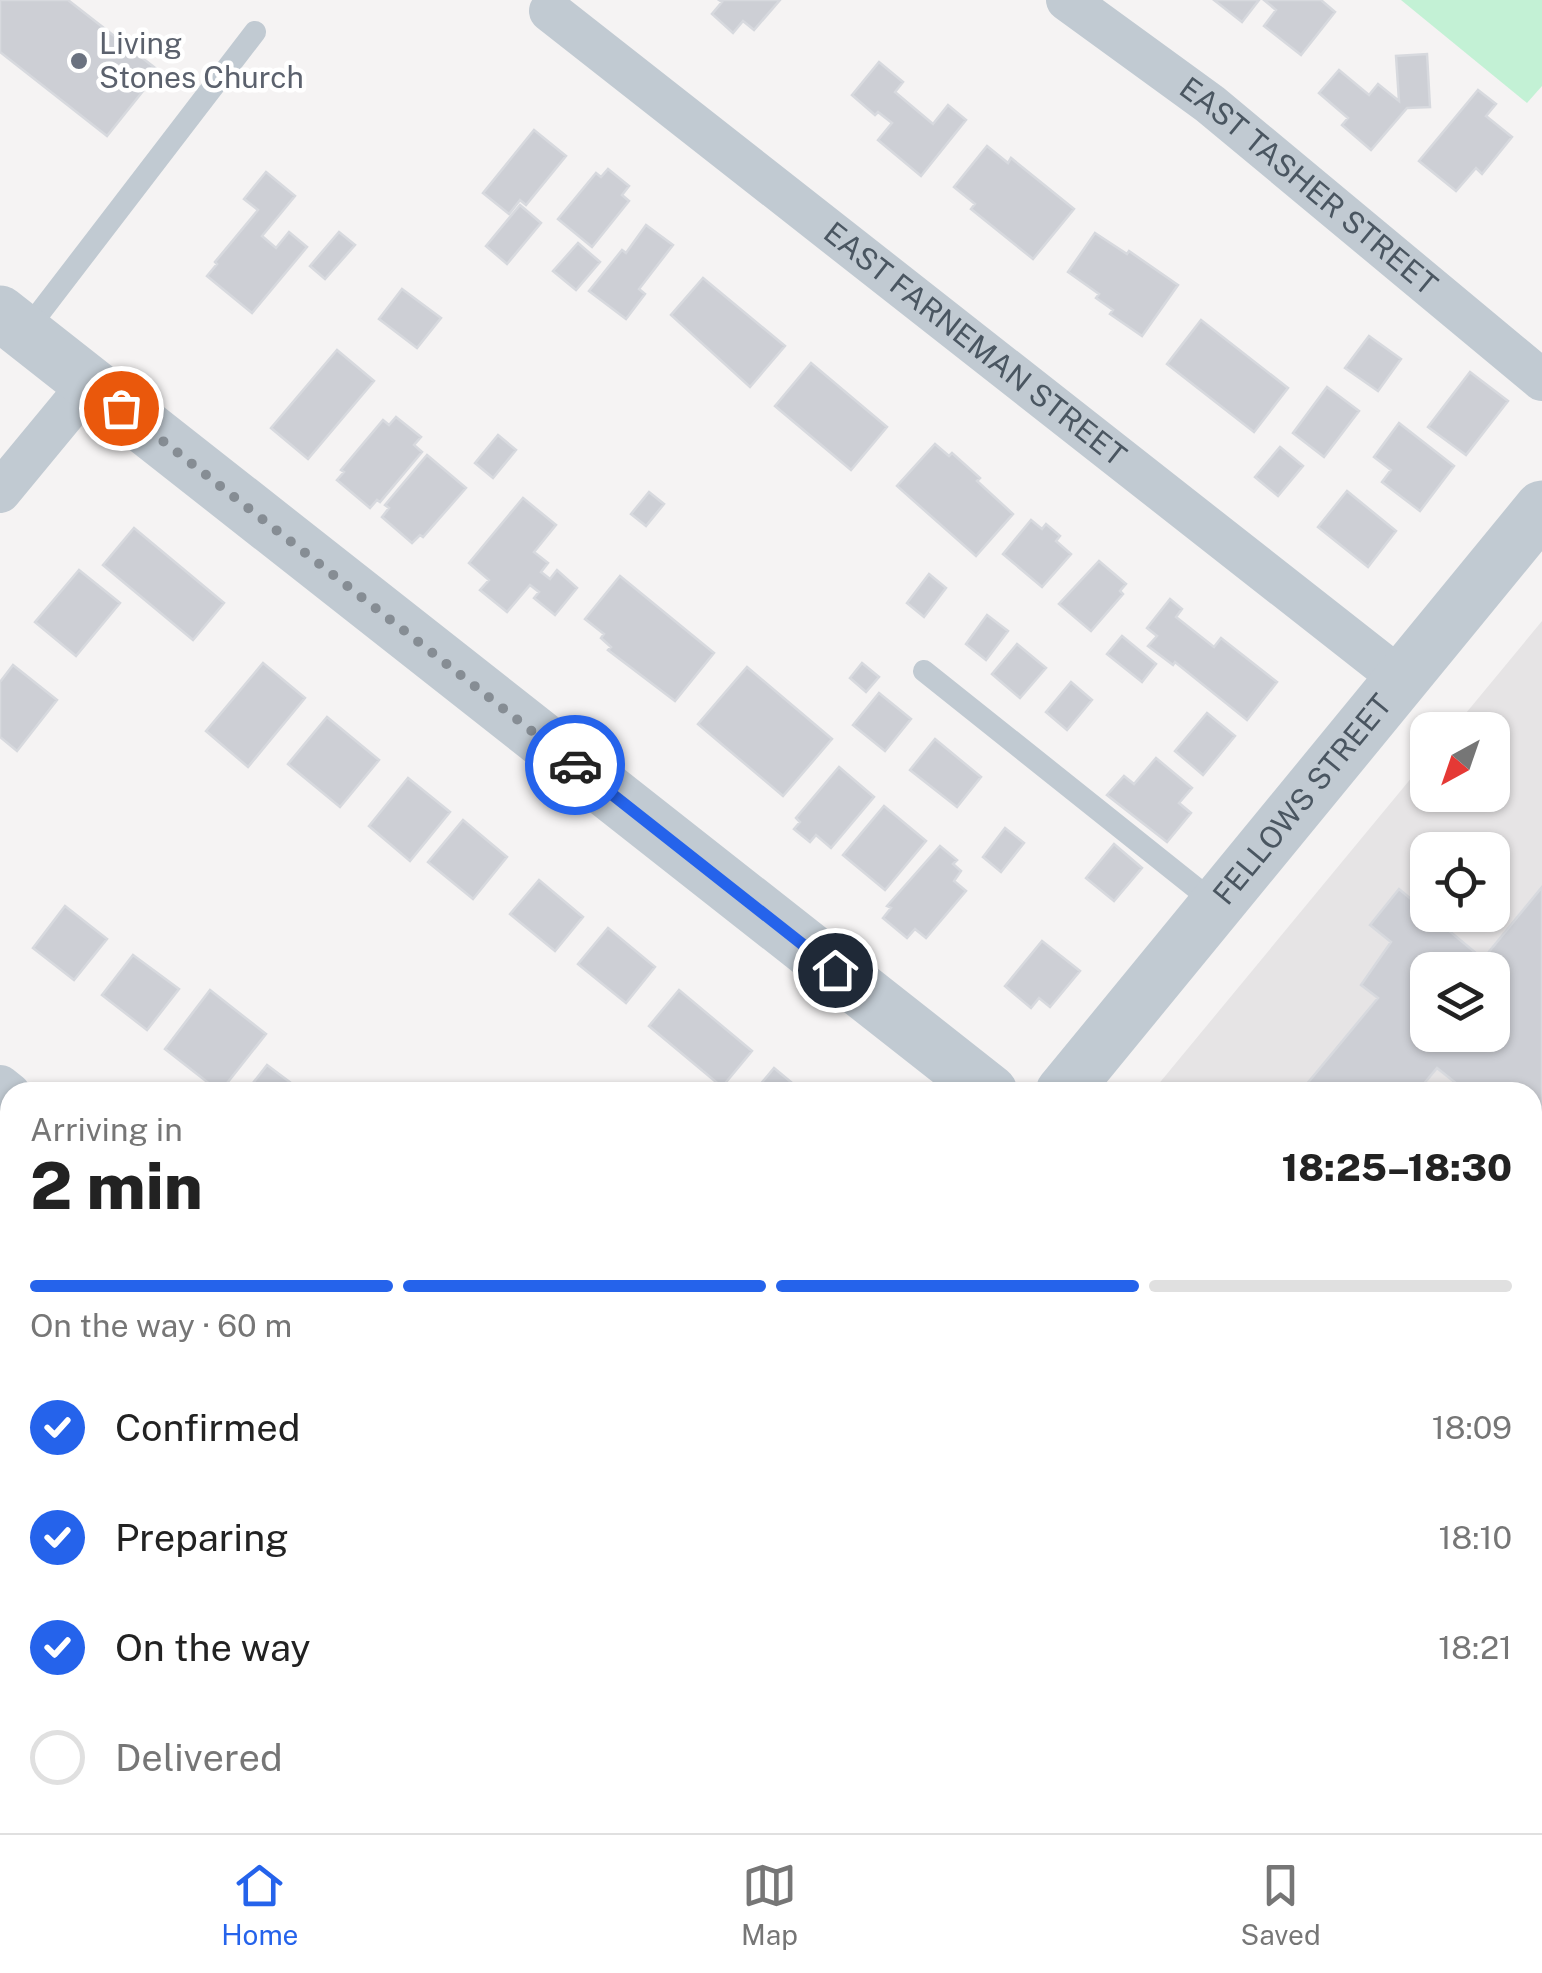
<!DOCTYPE html>
<meta charset="utf-8">
<style>
body{margin:0;font-family:"Public Sans",sans-serif;background:#f6f6f6;color:#222;height:100vh;display:flex;flex-direction:column;font-size:38px;white-space:nowrap}
*{box-sizing:border-box;margin:0}
p{font-size:32px;color:#767676}
.icon{flex:none;width:55px;height:55px;fill:none;stroke:currentColor;stroke-width:2;stroke-linecap:round;stroke-linejoin:round}
.map{position:relative;flex:1;overflow:hidden}
.side{position:absolute;left:0px;top:1082px;width:1542px;height:752px;display:flex;flex-direction:column;background:#fff;border-radius:30px 30px 0 0;box-shadow:0 2px 8px #0004}
.side>*{flex:none}
.needle{width:65px;rotate:220deg}
.controls{position:absolute;left:1410px;top:712px;display:grid;gap:20px}
.controls a{display:grid;place-items:center;width:100px;height:100px;border-radius:20px;background:#fff;box-shadow:0 2px 8px #0004;font-size:50px}
.pin{position:absolute;display:grid;place-items:center;width:85px;height:85px;color:#fff;margin:-42px;border:5px solid #fff;border-radius:50%;box-shadow:0 2px 10px #0007}
.courier{position:absolute;display:grid;place-items:center;width:100px;height:100px;margin:-50px;border:8px solid #2563eb;border-radius:50%;background:#fff;color:#222;box-shadow:0 2px 12px #0007}
.headline em{font-style:normal;font-weight:800}
.headline div{display:flex;flex-direction:column-reverse}
.headline{display:flex;align-items:center;justify-content:space-between;height:170px;padding:0 30px}
h1{font-size:65px;font-weight:800;line-height:75px}
.bar{display:grid;grid-template-columns:repeat(4,1fr);gap:15px 10px;align-content:center;height:120px;padding:0 30px}
.bar i{height:12px;border-radius:8px;background:#e0e0e0}
.bar .on{background:#2563eb}
.bar p{grid-column:span 4}
ol{padding:0 30px;list-style:none}
li{display:flex;align-items:center;gap:30px;height:110px}
li p{margin-inline-start:auto}
li .icon{padding:10px;border-radius:50%;background:#2563eb;color:#fff;stroke-width:4}
li:last-child{color:#767676}
li i{width:55px;height:55px;border:5px solid #e0e0e0;border-radius:50%}
.dock{display:flex;justify-content:space-around;align-items:center;height:140px;border-top:2px solid #e0e0e0;background:#fff;font-size:28px;color:#767676}
.dock a{display:grid;justify-items:center;gap:5px}
.dock .on{color:#2563eb}
.map>svg:first-child{display:block}
.education{fill:#e6e4e5;fill-rule:evenodd}
.green{fill:#c3f1d5}
.building{fill:#cdcfd5;stroke:#d7d9de;stroke-width:2.5;fill-rule:evenodd}
.lines{fill:none;stroke-linecap:round;stroke-linejoin:round}
.service{stroke:#c1cad2;stroke-width:22}
.minor{stroke:#c1cad2;stroke-width:42}
.tertiary{stroke:#c1cad2;stroke-width:55}
.done{stroke:#868d94;stroke-width:10;stroke-dasharray:0 18}
.route{stroke:#2563eb;stroke-width:12}
.worship-dot{fill:#6b7280;stroke:#fff;stroke-width:4}
.labels{text-anchor:middle;stroke-width:9;stroke-linejoin:round;paint-order:stroke}
.worship-label{font-size:30px;fill:#5b616d;stroke:#fff;text-anchor:start}
.street-label{font-size:30px;fill:#4a5661;stroke:#fff}
</style>
<div class="map">
<svg width="1542" height="1833" viewBox="0 0 1542 1833">
<rect width="100%" height="100%" fill="#f5f3f3"/>
<path class="education" d="M1542,621V1461L1532,1454V1092H1152L1427,759L1428,795H1492V730H1452ZM1428,850H1492V915H1428ZM1428,970H1492V1035H1428Z"/>
<path class="green" d="M1401,0H1542V86L1527,103Z"/>
<path class="building" d="M0,0H68L159,71L107,136L0,52Z
M719,0H780L754,30L743,21L733,33L712,14L722,2Z
M1214,0H1259L1242,22Z
M1264,0H1321L1335,12L1301,55L1264,26L1276,10Z
M1427,54L1430,107L1407,108L1371,150L1342,125L1348,118L1319,93L1339,70L1369,95L1378,84L1399,101L1396,56Z
M879,62L903,82L895,92L933,124L948,105L966,120L921,176L878,140L892,123L878,112L875,115L852,95Z
M1478,90L1496,104L1486,116L1512,137L1482,174L1476,168L1456,191L1419,161Z
M534,130L566,156L526,205L520,200L509,214L483,193Z
M987,146L1008,163L1011,158L1074,209L1033,259L971,209L975,204L954,187Z
M608,169L629,186L622,195L629,201L592,247L558,219L596,173L601,177Z
M266,172L295,196L262,236L276,248L289,232L307,247L252,313L207,276L217,264L215,262L258,210L244,199Z
M520,205L541,223L507,264L486,246Z
M646,225L673,245L639,289L645,294L626,319L589,291L622,250L626,253Z
M339,232L355,245L325,279L310,266Z
M1095,233L1127,254L1129,251L1178,285L1142,336L1110,314L1113,310L1096,298L1099,294L1068,272Z
M578,243L600,262L576,290L553,271Z
M703,278L785,346L750,387L671,315Z
M402,289L441,318L417,348L379,319Z
M1201,320L1288,388L1254,432L1167,364Z
M1369,336L1401,359L1378,391L1345,368Z
M337,350L374,381L308,459L271,428Z
M811,363L887,427L851,470L775,406Z
M1470,372L1508,401L1466,455L1428,427Z
M1327,387L1359,411L1324,457L1293,433Z
M396,417L421,437L414,445L422,452L380,502L377,500L370,508L337,480L344,472L341,470L383,420L389,425Z
M1399,423L1454,466L1420,511L1382,482L1391,470L1374,457Z
M498,435L516,450L493,478L475,463Z
M935,444L949,456L952,453L980,478L977,481L1013,514L976,556L897,486Z
M1280,447L1303,466L1278,496L1255,477Z
M427,455L466,488L423,537L420,535L412,543L382,517L389,508L385,505Z
M1347,491L1396,531L1368,567L1318,527Z
M649,492L664,504L646,526L631,514Z
M523,498L556,525L534,552L548,563L541,572L550,579L557,570L577,588L555,615L534,598L539,592L530,585L507,612L480,590L489,580L469,563Z
M1031,520L1042,529L1046,524L1060,536L1056,541L1071,554L1042,587L1003,554Z
M134,528L224,603L193,640L103,565Z
M1099,561L1126,584L1120,591L1123,594L1091,631L1059,604Z
M79,570L120,603L76,656L35,622Z
M929,574L946,588L924,617L907,603Z
M620,576L714,653L675,701L608,650L611,647L601,638L604,634L585,619Z
M1170,599L1182,609L1176,617L1214,647L1221,638L1277,682L1247,720L1175,662L1173,665L1148,646L1157,636L1147,628Z
M987,615L1008,631L986,660L966,644Z
M1122,636L1156,664L1142,682L1107,654Z
M1017,644L1046,668L1020,698L992,674Z
M263,663L305,698L248,767L206,731Z
M862,663L879,677L866,692L850,678Z
M13,665L57,700L17,751L0,737V682Z
M747,667L832,739L783,796L698,724Z
M1071,682L1092,700L1067,730L1046,712Z
M879,693L911,719L885,751L853,725Z
M1207,713L1235,736L1203,775L1175,751Z
M327,717L379,760L340,807L288,764Z
M935,739L981,777L957,807L910,770Z
M1156,758L1192,788L1179,803L1191,813L1167,842L1107,795L1124,776L1134,784Z
M839,767L874,797L831,848L816,835L810,842L794,829L800,822L796,818Z
M408,778L450,812L410,861L369,826Z
M884,806L926,841L885,890L843,855Z
M463,820L507,857L473,899L428,862Z
M1005,828L1024,843L1001,872L983,857Z
M1114,844L1142,868L1114,901L1086,878Z
M940,846L957,860L953,864L961,871L954,881L966,891L926,938L915,929L907,938L883,918L891,908L887,906Z
M539,880L583,917L555,951L510,914Z
M1542,887V1161L1532,1153V1092H1467L1437,1068L1417,1092L1301,1091L1378,998L1361,985L1391,942L1370,925L1399,889L1483,959ZM1428,970H1492V1035H1428Z
M65,906L107,939L74,980L33,948Z
M608,928L655,967L626,1003L578,964Z
M1042,941L1080,971L1050,1007L1039,998L1031,1008L1005,986Z
M133,955L179,989L147,1030L102,995Z
M210,990L266,1034L220,1092L165,1049Z
M679,990L752,1051L722,1087L649,1026Z
M267,1065L303,1092H246Z
M774,1068L803,1092H754Z
M10,1252V1293L0,1285V1265Z
M198,1825H268L262,1833H208Z
M767,1825H805L815,1833H761Z
M1144,1825H1200L1202,1827L1198,1833H1138Z"/>
<g class="lines">
<path class="service" d="M25,332L255,32
M924,671L1216,904
M1532,1336L1542,1344
M1433,1825L1442,1833"/>
<g class="minor">
<path id="s1" d="M1067,0L1210,104L1542,380"/>
<path id="s2" d="M550,11L1401,679"/>
<path d="M0,492L90,383"/>
<path d="M0,1086L10,1094"/>
<path d="M1532,1768L1542,1756"/>
<path d="M945,1825L955,1833"/>
<path d="M1478,1833L1485,1825"/>
</g>
<g class="tertiary">
<path d="M0,313L990,1092"/>
<path id="s3" d="M1063,1092L1542,508"/>
<path d="M1532,1514L1542,1521"/>
<path d="M450,1833L457,1825"/>
</g>
</g>
<g class="lines">
<path class="done" d="M121,408L575,765"/>
<path class="route" d="M575,765L835,970"/>
</g>
<circle class="worship-dot" cx="79" cy="61" r="10"/>
<g class="labels">
<g class="worship-label">
<text x="99" y="54">Living<tspan x="99" dy="34">Stones Church</tspan></text>
</g>
<g class="street-label">
<text dy="10" stroke="none"><textPath href="#s1" startOffset="305">EAST TASHER STREET</textPath></text>
<text dy="10" stroke="none"><textPath href="#s2" startOffset="540">EAST FARNEMAN STREET</textPath></text>
<text dy="10" stroke="none"><textPath href="#s3" startOffset="378">FELLOWS STREET</textPath></text>
</g>
</g>
</svg>
<div class="controls">
<a><svg class="needle" viewBox="-14 -14 28 28"><path d="M0-13l5 13h-10z" fill="#e53935"/><path d="M0 13l5-13h-10z" fill="#767676"/></svg></a>
<a><svg class="icon" aria-label="locate" viewBox="0 0 24 24"><circle cx="12" cy="12" r="6"/><path d="M12 2v4M12 18v4M2 12h4M18 12h4"/></svg></a>
<a><svg class="icon" aria-label="layers" viewBox="0 0 24 24"><path d="M12 4l9 5-9 5-9-5zM3 14l9 5 9-5"/></svg></a>
</div>
<div class="pin" style="left:121px;top:408px;background:#ea580c"><svg class="icon" aria-label="bag" viewBox="0 0 24 24"><path d="M5 8h14l-1 12H6zM9 8a3 3 0 0 1 6 0"/></svg></div>
<div class="pin" style="left:835px;top:970px;background:#1f2937"><svg class="icon" aria-label="home" viewBox="0 0 24 24"><path d="M3 11l9-7 9 7M6 9v11h12V9"/></svg></div>
<div class="courier" style="left:575px;top:765px"><svg class="icon" aria-label="car" viewBox="0 0 24 24"><path d="M5 17H2v-5l4-1 3-4h7l3 4 3 1v5h-3M9 17h6M6 11h13"/><circle cx="7" cy="17" r="2"/><circle cx="17" cy="17" r="2"/></svg></div>
<section class="side">
<div class="headline"><div><h1>2 min</h1><p>Arriving in</p></div><em>18:25–18:30</em></div>
<div class="bar"><i class="on"></i><i class="on"></i><i class="on"></i><i></i><p>On the way · 60 m</p></div>
<ol>
<li><svg class="icon" aria-label="check" viewBox="0 0 24 24"><path d="M5 12l5 5 9-10"/></svg>Confirmed<p>18:09</p></li>
<li><svg class="icon" aria-label="check" viewBox="0 0 24 24"><path d="M5 12l5 5 9-10"/></svg>Preparing<p>18:10</p></li>
<li><svg class="icon" aria-label="check" viewBox="0 0 24 24"><path d="M5 12l5 5 9-10"/></svg>On the way<p>18:21</p></li>
<li><i></i>Delivered</li>
</ol>
</section>
</div>
<nav class="dock">
<a class="on"><svg class="icon" aria-label="home" viewBox="0 0 24 24"><path d="M3 11l9-7 9 7M6 9v11h12V9"/></svg>Home</a>
<a><svg class="icon" aria-label="map" viewBox="0 0 24 24"><path d="M3 6l6-2 6 2 6-2v14l-6 2-6-2-6 2zM9 4v14M15 6v14"/></svg>Map</a>
<a><svg class="icon" aria-label="saved" viewBox="0 0 24 24"><path d="M7 4h10v16l-5-4-5 4z"/></svg>Saved</a>
</nav>
